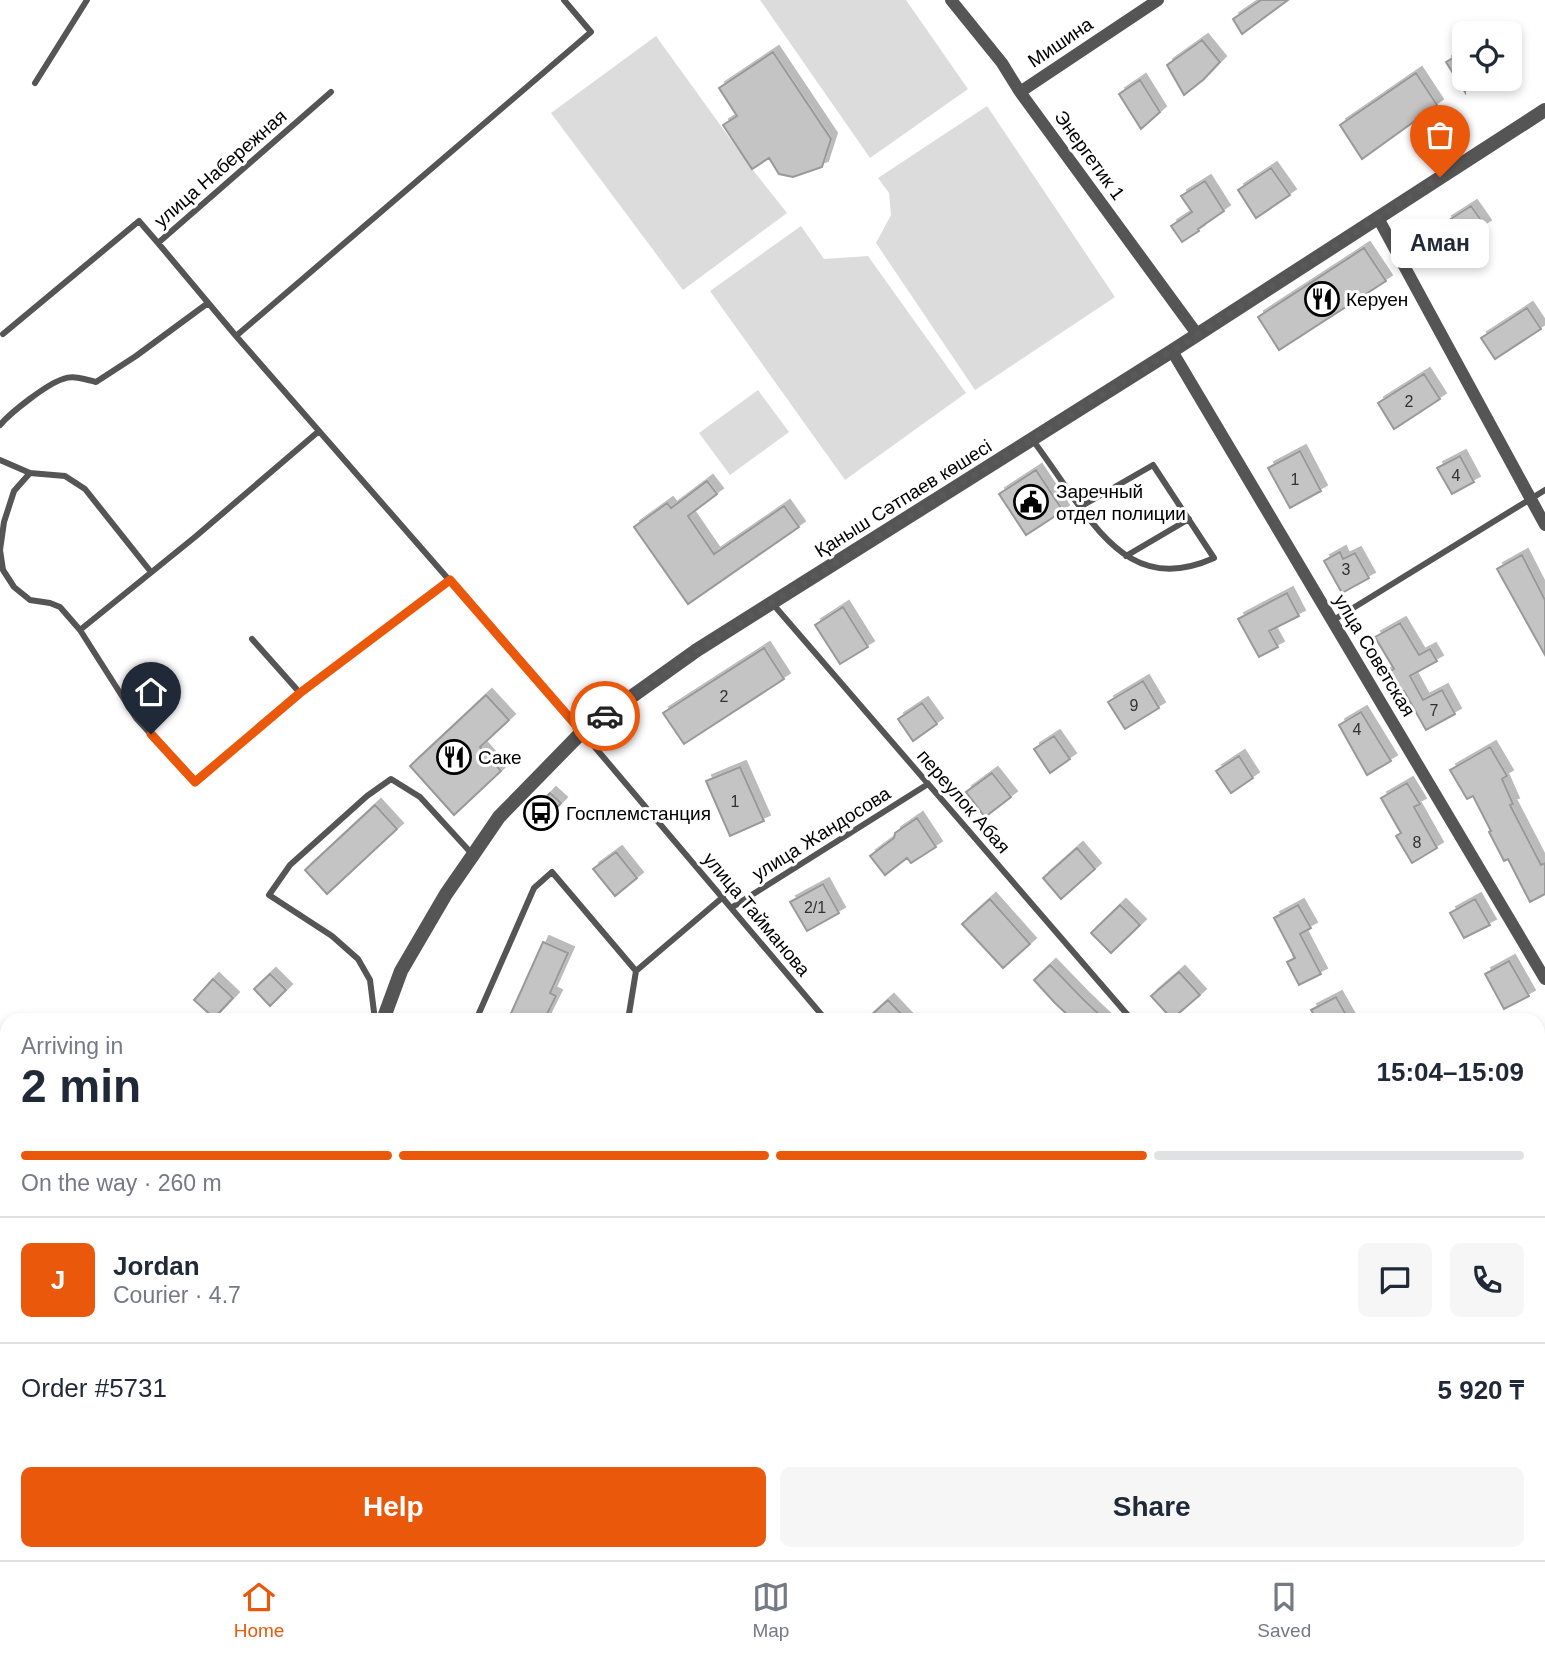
<!DOCTYPE html>
<meta charset="utf-8">
<style>
body{margin:0;font-family:Helvetica,sans-serif;background:#f6f6f7;color:#1f2937;height:100vh;display:flex;flex-direction:column;font-size:26px;white-space:nowrap}
*{box-sizing:border-box;margin:0}
p{font-size:23px;color:#747a83}
.icon{flex:none;width:38px;height:38px;fill:none;stroke:currentColor;stroke-width:2;stroke-linecap:round;stroke-linejoin:round}
.map{position:relative;flex:1;overflow:hidden}
.details{position:absolute;left:0px;top:1013px;width:1545px;height:548px;display:flex;flex-direction:column;background:#fff;border-radius:21px 21px 0 0;box-shadow:0 4px 10px #0003}
.details>*{flex:none}
.fabs{position:absolute;left:1452px;top:21px;display:grid;gap:14px}
.fabs a{display:grid;place-items:center;width:70px;height:70px;border-radius:10px;background:#fff;box-shadow:0 4px 10px #0003;font-size:35px}
.pin{position:absolute;display:grid;place-items:center;width:60px;height:60px;color:#fff;margin:-72px -30px;border-radius:50% 50% 50% 0;rotate:-45deg;box-shadow:0 0 7px #0007}
.pin .icon{rotate:45deg}
.courier{position:absolute;display:grid;place-items:center;width:70px;height:70px;margin:-35px;border:5px solid #ea580c;border-radius:50%;background:#fff;color:#222;box-shadow:0 2px 9px #0007}
.bubble{position:absolute;height:49px;border-radius:10px;background:#fff;box-shadow:0 4px 10px #0003;font-size:23px;font-weight:700;line-height:49px;text-align:center}
.overview em{font-style:normal;font-weight:700}
.overview div{display:flex;flex-direction:column-reverse}
.overview{display:flex;align-items:center;justify-content:space-between;height:119px;padding:0 21px}
h1{font-size:46px;font-weight:700;line-height:52px}
.bar{display:grid;grid-template-columns:repeat(4,1fr);gap:10px 7px;align-content:center;height:84px;padding:0 21px}
.bar i{height:9px;border-radius:5px;background:#e0e1e3}
.bar .selected{background:#ea580c}
.bar p{grid-column:span 4}
.line{display:flex;align-items:center;gap:18px;padding:0 21px;border-top:2px solid #e0e1e3}
.line div{flex:1}
.round{display:grid;place-items:center;flex:none;width:74px;height:74px;border-radius:10px;background:#f6f6f7}
.cta{display:flex;gap:14px;margin-top:auto;padding:14px 21px}
.cta a{flex:1;height:80px;border-radius:10px;background:#ea580c;color:#fff;font-size:28px;font-weight:700;line-height:80px;text-align:center}
.cta a+a{background:#f6f6f7;color:#1f2937}
.menu{display:flex;justify-content:space-around;align-items:center;height:98px;border-top:2px solid #e0e1e3;background:#fff;font-size:19px;color:#747a83}
.menu a{display:grid;justify-items:center;gap:4px}
.menu .selected{color:#ea580c}
.map>svg:first-child{display:block}
.green{fill:#dcdcdc}
.lines{fill:none;stroke-linecap:round;stroke-linejoin:round}
.stream{stroke:#a3a3a3;stroke-width:4.5}
.building{fill:#c4c4c4;stroke:#999;stroke-width:2;filter:url(#shadow)}
.service{stroke:#555;stroke-width:6}
.minor{stroke:#555;stroke-width:12}
.tertiary{stroke:#555;stroke-width:14}
.done{stroke:#595959;stroke-width:7;stroke-dasharray:0 12.6}
.route{stroke:#ea580c;stroke-width:9}
.labels{text-anchor:middle;stroke-width:6;stroke-linejoin:round;paint-order:stroke}
.number-label{font-size:16px;fill:#313131}
.street-label{font-size:19px;fill:#000;stroke:#fff}
.poi-label{font-size:19px;fill:#000;stroke:#fff;text-anchor:start}
</style>
<div class="map">
<svg width="1545" height="1560" viewBox="0 0 1545 1560">
<defs>
<filter id="shadow"><feDropShadow dx="6" dy="-6" stdDeviation="0" flood-color="#0004"/></filter>
</defs>
<rect width="100%" height="100%" fill="#fff"/>
<path class="green" d="M760,0H906L968,89L870,158Z
M656,36L752,169L787,213L683,290L551,113Z
M987,106L1115,297L975,390L876,243L891,215L889,193L878,178Z
M801,226L824,259L868,256L966,393L845,480L710,291Z
M758,390L789,432L730,475L699,433Z"/>
<g class="lines">
<path class="stream" d="M1538,1117H1545
M0,1520H7"/>
</g>
<path class="building" d="M1261,0H1288L1242,34L1233,19Z
M1202,40L1220,62L1203,80L1184,95L1167,65Z
M1465,51V92L1446,62Z
M773,52L831,139L822,167L793,177L779,174L769,158L752,169L723,125L737,116L719,88Z
M1416,73L1437,105L1362,159L1340,125Z
M1140,80L1160,112L1141,129L1119,94Z
M1271,168L1290,195L1256,218L1238,190Z
M1205,181L1224,211L1198,229L1199,231L1182,242L1171,226L1192,212L1181,196Z
M1471,206L1485,226L1460,242L1446,222Z
M1364,248L1386,281L1279,350L1258,317Z
M1527,308L1541,329L1495,359L1481,338Z
M1424,374L1440,399L1394,429L1378,403Z
M1300,451L1321,491L1290,508L1268,468Z
M1460,456L1474,482L1452,494L1437,468Z
M1036,470L1063,511L1026,535L999,494Z
M707,481L717,494L688,516L714,554L784,506L799,527L688,604L634,527L667,503L671,508Z
M1340,552L1343,559L1355,553L1369,578L1342,593L1324,561Z
M1522,555L1545,600V655L1497,569Z
M1287,593L1299,616L1269,631L1278,647L1259,657L1238,619Z
M843,607L868,647L840,664L815,625Z
M1400,623L1419,655L1430,649L1437,661L1410,676L1423,700L1442,690L1455,714L1426,730L1404,691L1397,695L1385,674L1394,669L1375,637Z
M764,648L784,679L684,744L663,713Z
M1143,681L1159,708L1125,729L1108,702Z
M486,695L509,720L480,747L501,771L454,815L410,766Z
M922,703L937,724L913,741L898,719Z
M1361,712L1391,761L1367,775L1339,725Z
M1054,736L1070,759L1050,773L1034,749Z
M1490,747L1507,776L1502,779L1513,804L1510,805L1541,865L1545,863V894L1530,902L1508,859L1504,861L1489,832L1491,831L1473,796L1467,799L1450,770Z
M1239,756L1253,778L1231,793L1216,771Z
M740,767L764,821L730,836L706,781Z
M992,773L1011,797L985,817L966,792Z
M1407,783L1420,804L1414,807L1437,848L1412,863L1396,836L1401,833L1381,798Z
M550,793L561,803L544,821L534,811Z
M375,805L397,829L327,894L305,870Z
M917,818L936,847L911,863L907,858L885,875L870,856L894,838L895,833Z
M1077,848L1095,869L1061,899L1043,878Z
M616,852L637,878L615,896L593,869Z
M823,884L839,913L807,931L790,902Z
M990,899L1030,944L1003,968L962,924Z
M1475,899L1490,925L1464,938L1450,913Z
M1120,905L1140,925L1111,953L1091,933Z
M1298,905L1311,928L1300,934L1321,974L1299,985L1287,962L1295,958L1274,918Z
M543,942L568,953L550,993L556,996L544,1020H508Z
M1509,961L1529,996L1504,1009L1485,974Z
M1050,965L1083,999L1105,1020H1073L1055,1003L1034,980Z
M1179,972L1200,995L1172,1019L1151,996Z
M270,974L286,990L270,1006L254,989Z
M213,979L233,998L214,1018L194,1000Z
M1336,997L1349,1020H1317L1311,1010Z
M888,1000L907,1020H866Z"/>
<g class="lines">
<path class="service" d="M564,0L591,32L236,336L582,732L826,1020
M35,83L87,0
M3,334L139,221L158,243
M236,336L158,243L331,92
M0,425C11,412 47,384 63,379C73,375 85,379 96,382L136,356L208,303
M319,431L195,537L80,630L136,718L195,782L300,693L450,580
M1032,439C1046,458 1059,477 1072,496C1110,549 1145,589 1214,558L1153,465L1080,507
M0,460L30,473L14,491L4,522L0,550L3,570L14,587L30,600L50,603L60,607L80,630
M30,473L65,476L85,489L151,572
M1126,556L1189,519
M772,603L1132,1020
M1332,621L1545,490
M252,639L300,693
M731,908L928,784
M375,1020L370,980L358,959L332,936L269,895L290,865L367,796L391,779L420,797L473,855
M476,1020L534,888L552,872L636,971
M628,1020L636,971L723,897
M0,1173L7,1177
M1538,1173L1545,1177
M1538,1192L1545,1197
M690,1554L698,1557L773,1556L823,1560
M356,1560L371,1554
M1101,1560L1104,1554"/>
<path class="minor" d="M951,0L1002,63L1020,92L1197,334
M1020,92L1158,0
M1378,218L1545,525
M1172,351L1545,979"/>
<path class="tertiary" d="M383,1020L401,971L446,894L473,855L499,817L582,732L697,650L1172,351L1545,110
M205,1560L207,1554"/>
</g>
<g class="lines">
<path class="done" d="M605,716L697,650L1172,351L1440,177"/>
<path class="route" d="M151,734L195,782L300,693L450,580L582,732L605,716"/>
</g>
<defs>
<g id="restaurant-ring" transform="scale(1.75)"><circle r="9.5" fill="#fff" stroke="#000" stroke-width="1.5"/><path d="M-5-6h1v4h1v-4h1v4h1v-4h1v5L-1.5 .5V6h-2V.5L-5-1ZM5-6V6H3V1.5H1.5Q1.5-4 5-6Z" fill="#000"/></g>
<g id="civic-ring" transform="scale(1.75)"><circle r="9.5" fill="#fff" stroke="#000" stroke-width="1.5"/><path d="M-.6-6.5H3V-4.5H.6V-3L4-1V1h2V6H-6V1h2V-1L-.6-3ZM-1.2 2.5V6h2.4V2.5Z" fill="#000"/></g>
<g id="bus-ring" transform="scale(1.75)"><circle r="9.5" fill="#fff" stroke="#000" stroke-width="1.5"/><path d="M-5-6H5V4H4V6H2V4H-2V6H-4V4H-5ZM-3.5-4V0h7V-4ZM-3.5 1.2v1.5H-2V1.2ZM2 1.2v1.5H3.5V1.2Z" fill="#000"/></g>
</defs>
<g fill-rule="evenodd">
<use href="#restaurant-ring" x="1322" y="299"/>
<use href="#civic-ring" x="1031" y="502"/>
<use href="#restaurant-ring" x="454" y="757"/>
<use href="#bus-ring" x="541" y="813"/>
</g>
<g class="labels">
<g class="number-label">
<text x="1409" y="407">2</text>
<text x="1456" y="481">4</text>
<text x="1295" y="485">1</text>
<text x="1346" y="575">3</text>
<text x="724" y="702">2</text>
<text x="1134" y="711">9</text>
<text x="1434" y="716">7</text>
<text x="1357" y="735">4</text>
<text x="735" y="807">1</text>
<text x="1417" y="848">8</text>
<text x="815" y="913">2/1</text>
</g>
<g class="street-label">
<text transform="translate(1060 42) rotate(-34)" y="7">Мишина</text>
<text transform="translate(1090 155) rotate(54)" y="7">Энергетик 1</text>
<text transform="translate(220 168) rotate(-41)" y="7">улица Набережная</text>
<text transform="translate(903 498) rotate(-32)" y="7">Қаныш Сәтпаев көшесі</text>
<text transform="translate(1375 655) rotate(59)" y="7">улца Советская</text>
<text transform="translate(964 801) rotate(49)" y="7">переулок Абая</text>
<text transform="translate(821 833) rotate(-32)" y="7">улица Жандосова</text>
<text transform="translate(757 914) rotate(50)" y="7">улица Тайманова</text>
</g>
<g class="poi-label">
<text x="1346" y="306">Керуен</text>
<text x="1056" y="498">Заречный<tspan x="1056" dy="22">отдел полиции</tspan></text>
<text x="478" y="764">Саке</text>
<text x="566" y="820">Госплемстанция</text>
</g>
</g>
</svg>
<div class="fabs">
<a><svg class="icon" aria-label="locate" viewBox="0 0 24 24"><circle cx="12" cy="12" r="6"/><path d="M12 2v4M12 18v4M2 12h4M18 12h4"/></svg></a>
</div>
<div class="pin" style="left:1440px;top:177px;background:#ea580c"><svg class="icon" aria-label="bag" viewBox="0 0 24 24"><path d="M5 8h14l-1 12H6zM9 8a3 3 0 0 1 6 0"/></svg></div>
<div class="pin" style="left:151px;top:734px;background:#1f2937"><svg class="icon" aria-label="home" viewBox="0 0 24 24"><path d="M3 11l9-7 9 7M6 9v11h12V9"/></svg></div>
<div class="courier" style="left:605px;top:716px"><svg class="icon" aria-label="car" viewBox="0 0 24 24"><path d="M5 17H2v-5l4-1 3-4h7l3 4 3 1v5h-3M9 17h6M6 11h13"/><circle cx="7" cy="17" r="2"/><circle cx="17" cy="17" r="2"/></svg></div>
<div class="bubble" style="left:1391px;top:219px;width:98px">Аман</div>
<section class="details">
<div class="overview"><div><h1>2 min</h1><p>Arriving in</p></div><em>15:04–15:09</em></div>
<div class="bar"><i class="selected"></i><i class="selected"></i><i class="selected"></i><i></i><p>On the way · 260 m</p></div>
<div class="line" style="height:126px"><b class="round" style="background:#ea580c;color:#fff">J</b><div><b>Jordan</b><p>Courier · 4.7</p></div><a class="round"><svg class="icon" aria-label="chat" viewBox="0 0 24 24"><path d="M4 5h16v11H9l-5 4z"/></svg></a><a class="round"><svg class="icon" aria-label="phone" viewBox="0 0 24 24"><path d="M5 4h4l2 5-3 2q2 4 5 5l2-3 5 2v4C11 20 4 13 5 4z"/></svg></a></div>
<div class="line" style="height:91px"><div>Order #5731</div><b>5 920 ₸</b></div>
<div class="cta"><a>Help</a><a>Share</a></div>
</section>
</div>
<nav class="menu">
<a class="selected"><svg class="icon" aria-label="home" viewBox="0 0 24 24"><path d="M3 11l9-7 9 7M6 9v11h12V9"/></svg>Home</a>
<a><svg class="icon" aria-label="map" viewBox="0 0 24 24"><path d="M3 6l6-2 6 2 6-2v14l-6 2-6-2-6 2zM9 4v14M15 6v14"/></svg>Map</a>
<a><svg class="icon" aria-label="saved" viewBox="0 0 24 24"><path d="M7 4h10v16l-5-4-5 4z"/></svg>Saved</a>
</nav>
